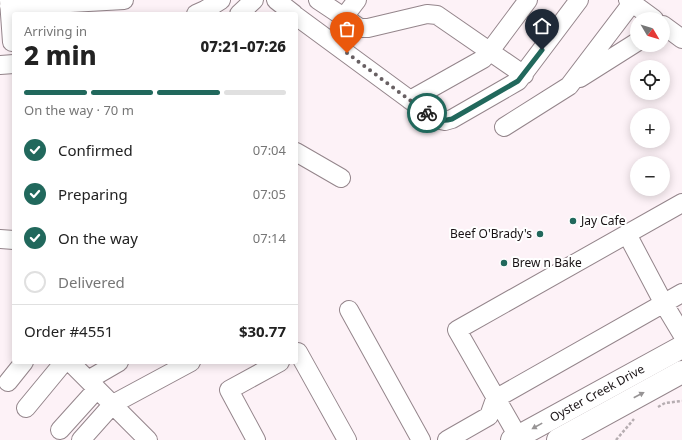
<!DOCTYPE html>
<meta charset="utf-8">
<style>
body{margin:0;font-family:"Noto Sans",sans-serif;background:#f6f6f6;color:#222;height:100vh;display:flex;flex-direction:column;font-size:15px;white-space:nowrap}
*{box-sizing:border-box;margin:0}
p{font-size:13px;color:#767676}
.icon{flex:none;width:22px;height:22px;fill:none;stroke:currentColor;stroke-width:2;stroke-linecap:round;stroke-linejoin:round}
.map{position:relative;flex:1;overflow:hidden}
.drawer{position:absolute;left:12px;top:12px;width:286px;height:352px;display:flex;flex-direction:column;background:#fff;border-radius:4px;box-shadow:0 2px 10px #0003}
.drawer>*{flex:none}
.needle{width:26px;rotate:128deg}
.fabs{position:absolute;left:630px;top:12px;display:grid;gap:8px}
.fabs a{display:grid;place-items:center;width:40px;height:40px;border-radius:50%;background:#fff;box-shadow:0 2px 10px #0003;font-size:20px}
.pin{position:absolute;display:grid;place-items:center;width:34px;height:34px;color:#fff;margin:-41px -17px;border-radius:50% 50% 50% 0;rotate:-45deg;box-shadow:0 0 4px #0007}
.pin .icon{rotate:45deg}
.courier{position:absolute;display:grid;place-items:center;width:40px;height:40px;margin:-20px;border:3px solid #21685c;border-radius:50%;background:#fff;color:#222;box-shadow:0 1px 5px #0007}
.summary em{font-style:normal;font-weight:800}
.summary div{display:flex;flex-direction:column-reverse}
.summary{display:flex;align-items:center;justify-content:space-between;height:68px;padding:0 12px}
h1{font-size:26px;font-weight:800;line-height:30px}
.bar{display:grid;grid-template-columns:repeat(4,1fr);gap:6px 4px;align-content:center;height:48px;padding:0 12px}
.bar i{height:5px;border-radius:3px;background:#e0e0e0}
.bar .active{background:#21685c}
.bar p{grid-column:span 4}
.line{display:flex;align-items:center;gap:10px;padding:0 12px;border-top:1px solid #e0e0e0}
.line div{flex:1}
ol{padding:0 12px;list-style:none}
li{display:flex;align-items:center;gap:12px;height:44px}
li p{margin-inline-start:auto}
li .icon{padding:4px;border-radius:50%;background:#21685c;color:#fff;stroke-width:4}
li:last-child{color:#767676}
li i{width:22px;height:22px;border:2px solid #e0e0e0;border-radius:50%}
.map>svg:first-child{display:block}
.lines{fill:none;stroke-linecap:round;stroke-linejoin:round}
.minor-casing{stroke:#94858b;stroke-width:20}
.major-casing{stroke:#94858b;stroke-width:24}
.path{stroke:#b6adb1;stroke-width:2.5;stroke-dasharray:3 2;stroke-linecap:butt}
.minor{stroke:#fff;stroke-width:18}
.major{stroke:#fff;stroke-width:22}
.oneway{fill:#979495}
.done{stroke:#686063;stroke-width:4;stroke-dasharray:0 7.2}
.route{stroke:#21685c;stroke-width:5}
.poi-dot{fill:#21685c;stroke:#fff;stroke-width:1.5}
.labels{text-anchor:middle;stroke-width:4;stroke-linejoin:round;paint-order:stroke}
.poi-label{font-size:12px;fill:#181214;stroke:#fff;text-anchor:start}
.street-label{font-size:12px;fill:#181214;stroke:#fff}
</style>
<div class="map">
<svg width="682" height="440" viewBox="0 0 682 440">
<rect width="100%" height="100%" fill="#fdf2f7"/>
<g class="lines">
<g class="minor-casing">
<path id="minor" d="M9,0L12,42
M70,0V3L124,0
M276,0L294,14
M318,0L360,28H368L427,14L437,15L524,75
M628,0L654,19
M9,6L70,3
M196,14L205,10L221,0
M239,14L254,0
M296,16L436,119L445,121L452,119L518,81L579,0
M344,17L357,0
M663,25L682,39
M0,65L14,64
M580,78L637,42
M410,100L483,59L490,51L528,0
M504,127L569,86L632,3
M296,152L341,178
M627,234L664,304L682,334
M0,239L14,240
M349,310L421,440
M296,353L298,352L347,440
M70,362L148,440
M88,380L119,362
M8,382L24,362
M26,408L64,362
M60,430L97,389
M81,440L113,404L191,362
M256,440L229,390L280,362
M447,440L489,416L495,399L682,293
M520,440L457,330L682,203"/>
</g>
<g class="major-casing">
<g id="major">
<path id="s1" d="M512,440L682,347"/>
<path d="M558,440L682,372"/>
</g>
</g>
<path class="path" d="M658,407L665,403L682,401
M616,440L634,419"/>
<use href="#minor" class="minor"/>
<use href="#major" class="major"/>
</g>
<defs><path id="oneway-solid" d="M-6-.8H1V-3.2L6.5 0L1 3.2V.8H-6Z"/></defs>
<g class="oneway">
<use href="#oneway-solid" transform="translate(639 395) rotate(-28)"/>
<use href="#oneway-solid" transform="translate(537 426) rotate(151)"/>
</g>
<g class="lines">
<path class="done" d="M347,53L427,113"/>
<path class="route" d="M427,113C436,119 441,122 452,119L518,81L542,50"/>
</g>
<g class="poi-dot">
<circle cx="573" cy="221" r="4"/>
<circle cx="540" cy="234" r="4"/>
<circle cx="504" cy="263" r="4"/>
</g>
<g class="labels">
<g class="poi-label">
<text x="581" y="225">Jay Cafe</text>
<text x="532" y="238" text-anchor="end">Beef O'Brady's</text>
<text x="512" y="267">Brew n Bake</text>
</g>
<g class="street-label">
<text dy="4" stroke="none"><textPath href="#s1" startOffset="97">Oyster Creek Drive</textPath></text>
</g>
</g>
</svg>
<div class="fabs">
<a><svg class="needle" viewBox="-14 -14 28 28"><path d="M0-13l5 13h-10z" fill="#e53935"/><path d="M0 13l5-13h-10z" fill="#767676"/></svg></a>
<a><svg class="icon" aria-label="locate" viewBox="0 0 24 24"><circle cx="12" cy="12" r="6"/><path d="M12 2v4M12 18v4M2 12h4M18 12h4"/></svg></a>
<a>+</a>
<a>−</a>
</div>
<div class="pin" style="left:347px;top:53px;background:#ea580c"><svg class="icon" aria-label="bag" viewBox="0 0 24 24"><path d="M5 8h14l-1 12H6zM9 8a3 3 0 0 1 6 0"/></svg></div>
<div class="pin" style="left:542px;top:50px;background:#1f2937"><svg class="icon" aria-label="home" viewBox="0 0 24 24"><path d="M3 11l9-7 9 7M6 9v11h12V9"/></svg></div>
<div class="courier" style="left:427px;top:113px"><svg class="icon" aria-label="bike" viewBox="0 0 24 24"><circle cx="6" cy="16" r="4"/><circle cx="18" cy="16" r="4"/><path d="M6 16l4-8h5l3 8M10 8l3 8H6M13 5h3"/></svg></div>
<section class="drawer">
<div class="summary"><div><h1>2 min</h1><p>Arriving in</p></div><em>07:21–07:26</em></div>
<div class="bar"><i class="active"></i><i class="active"></i><i class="active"></i><i></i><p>On the way · 70 m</p></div>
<ol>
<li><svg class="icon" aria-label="check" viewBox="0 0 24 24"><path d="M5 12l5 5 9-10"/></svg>Confirmed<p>07:04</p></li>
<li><svg class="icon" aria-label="check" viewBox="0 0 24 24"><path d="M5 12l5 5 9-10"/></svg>Preparing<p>07:05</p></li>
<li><svg class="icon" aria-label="check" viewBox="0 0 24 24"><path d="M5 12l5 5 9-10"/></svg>On the way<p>07:14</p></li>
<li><i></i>Delivered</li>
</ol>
<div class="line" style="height:52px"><div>Order #4551</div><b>$30.77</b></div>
</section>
</div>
